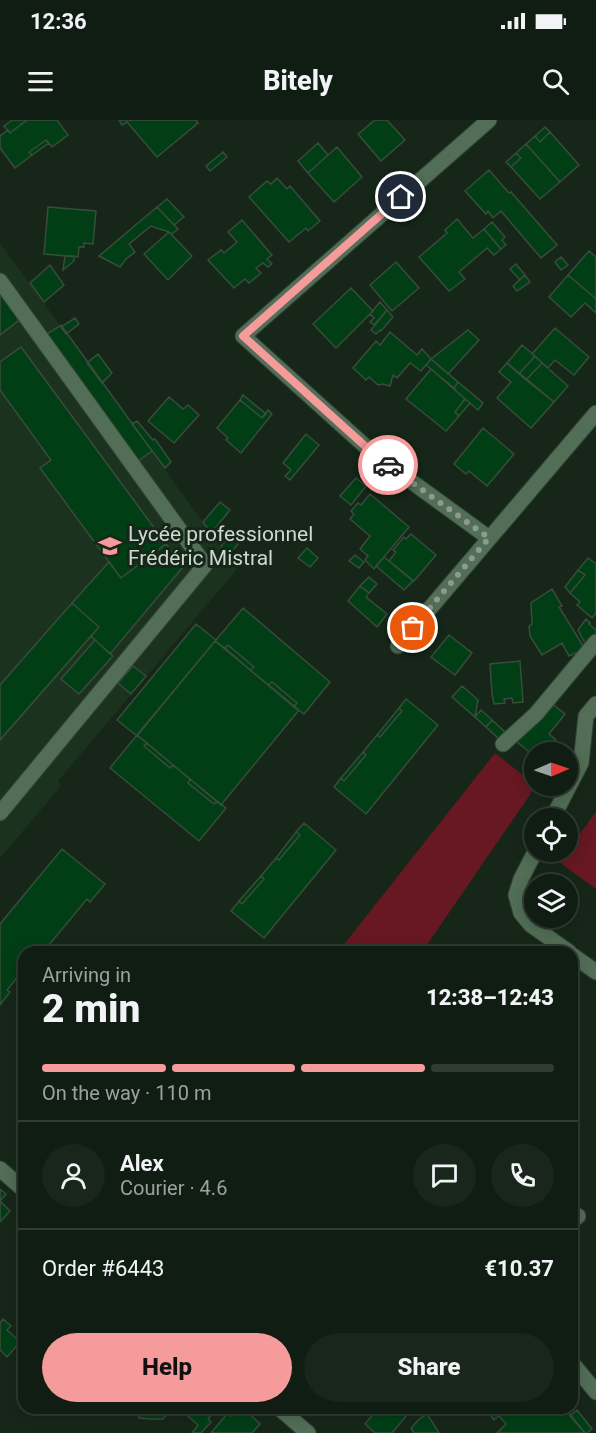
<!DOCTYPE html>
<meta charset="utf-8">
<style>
body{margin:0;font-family:Roboto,sans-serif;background:#19261c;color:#f1f3f6;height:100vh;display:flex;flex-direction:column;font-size:22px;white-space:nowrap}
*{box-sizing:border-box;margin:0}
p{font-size:20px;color:#9ca2a0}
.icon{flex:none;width:33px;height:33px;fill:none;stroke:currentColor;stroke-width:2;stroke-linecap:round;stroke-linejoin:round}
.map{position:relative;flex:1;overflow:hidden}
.panel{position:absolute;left:18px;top:826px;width:560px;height:468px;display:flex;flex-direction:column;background:#101d13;border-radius:18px;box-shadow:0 3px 15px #0003,0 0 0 2px #303b33}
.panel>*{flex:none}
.needle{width:39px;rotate:88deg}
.buttons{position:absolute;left:524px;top:622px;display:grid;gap:12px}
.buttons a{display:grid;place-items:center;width:54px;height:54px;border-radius:50%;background:#101d13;box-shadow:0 3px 15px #0003,0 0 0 2px #303b33;font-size:30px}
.pin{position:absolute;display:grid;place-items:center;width:51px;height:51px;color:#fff;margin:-26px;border:3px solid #fff;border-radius:50%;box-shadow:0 2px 6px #0007}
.courier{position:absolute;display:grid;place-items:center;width:60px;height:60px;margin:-30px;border:4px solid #f59b9c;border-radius:50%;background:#fff;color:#222;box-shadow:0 2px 8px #0007}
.overview em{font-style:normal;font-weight:800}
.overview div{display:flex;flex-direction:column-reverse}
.overview{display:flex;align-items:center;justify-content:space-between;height:102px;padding:0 24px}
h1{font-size:39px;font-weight:800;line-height:45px}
.bar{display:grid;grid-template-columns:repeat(4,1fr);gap:9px 6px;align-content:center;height:72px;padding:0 24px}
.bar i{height:8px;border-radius:4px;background:#303b33}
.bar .on{background:#f59b9c}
.bar p{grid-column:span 4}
.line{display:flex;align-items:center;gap:15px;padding:0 24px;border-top:2px solid #303b33}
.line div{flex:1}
.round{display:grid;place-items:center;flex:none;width:63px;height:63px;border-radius:32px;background:#19261c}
.action{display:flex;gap:12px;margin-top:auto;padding:12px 24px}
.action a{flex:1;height:69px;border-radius:36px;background:#f59b9c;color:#111;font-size:24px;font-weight:800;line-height:69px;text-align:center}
.action a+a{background:#19261c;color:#f1f3f6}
.status{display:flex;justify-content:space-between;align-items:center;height:42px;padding:0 30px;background:#101d13;direction:ltr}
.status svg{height:16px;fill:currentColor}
header{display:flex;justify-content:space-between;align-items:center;height:78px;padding:0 24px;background:#101d13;font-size:27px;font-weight:800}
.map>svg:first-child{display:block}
.built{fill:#1b321f}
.green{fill:#671822}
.building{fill:#013e16;stroke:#394c3c;stroke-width:1.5}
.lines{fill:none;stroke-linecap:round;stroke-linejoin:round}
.minor-casing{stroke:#334336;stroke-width:17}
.minor{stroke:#526e56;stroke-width:15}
.done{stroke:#8d9a8f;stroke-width:6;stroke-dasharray:0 10.8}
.route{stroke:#f59b9c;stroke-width:8}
.labels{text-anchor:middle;stroke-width:6;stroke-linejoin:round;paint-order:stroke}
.poi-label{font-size:21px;fill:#cdd8ce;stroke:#162719;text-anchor:start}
</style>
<div class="status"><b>12:36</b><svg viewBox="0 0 49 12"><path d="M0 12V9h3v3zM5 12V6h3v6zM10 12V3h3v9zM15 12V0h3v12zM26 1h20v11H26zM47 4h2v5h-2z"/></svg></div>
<header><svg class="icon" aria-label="menu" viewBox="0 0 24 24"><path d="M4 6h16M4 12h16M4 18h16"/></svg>Bitely<svg class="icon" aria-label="search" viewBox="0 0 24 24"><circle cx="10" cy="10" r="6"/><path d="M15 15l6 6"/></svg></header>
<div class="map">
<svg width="596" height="1313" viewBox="0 0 596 1313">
<rect width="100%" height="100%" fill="#162719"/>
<path class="built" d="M0,123L237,449L58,661L61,666L0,738Z"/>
<path class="green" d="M495,633L534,664V666H536L422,832H338Z
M596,692V769L559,742Z"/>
<path class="building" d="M12,0H27L10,13L4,6Z
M27,0H57L68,15L52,27L46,20L29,32L32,35L15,48L0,28V16L8,10L10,13Z
M119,0H196L198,3L157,37L127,2L122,5Z
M375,0H387L405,20L381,41L358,14Z
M545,7L550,12L540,22L535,16Z
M550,12L579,45L560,62L526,24L535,16L540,22Z
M46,20L49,23L32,35L29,32Z
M318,23L328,35L308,53L298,41Z
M526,24L560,62L540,79L511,47L521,38L516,33Z
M337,27L362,57L334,82L308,53Z
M223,32L227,37L210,51L206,46Z
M516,33L521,38L511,47L506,42Z
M489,50L509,73L511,72L557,125L541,138L501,91L493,98L488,91L486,94L465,71Z
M277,58L287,69L290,66L320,101L308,111L306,108L289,122L249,77L267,61L271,64Z
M167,79L184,97L174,105L157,87Z
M48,87L96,91L93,124L84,123V127H79L78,137L44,134Z
M157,87L178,109L172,114L169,112L151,106L129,124L135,132L126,139L120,147L99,136Z
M457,99L473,118L484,109L501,129L494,135L487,128L459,152L465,159L449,171L419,137L447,113L445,110Z
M242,100L272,135L267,139L272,144L268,147L263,143L256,148L261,153L249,163L245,159L234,168L208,140L221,130L224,133L237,122L228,112Z
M492,102L505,117L502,120L506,125L501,129L484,109Z
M169,112L192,136L168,160L144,134Z
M589,131L596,137V179L568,155Z
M65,136H74V141L63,150Z
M561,137L568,145L561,150L555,142Z
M396,142L419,168L392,191L370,165Z
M516,144L525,155L520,160L510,149Z
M50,145L64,165L44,182L30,163Z
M525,155L530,162L517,171L513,166Z
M568,155L596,179V193L585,183L571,197L549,177Z
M0,166L23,197L0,215Z
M351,168L373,191L336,228L313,204Z
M380,182L387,190L374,205L370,202L374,198L370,194Z
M387,190L393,197L381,211L380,210L376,214L371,210Z
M75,198L79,204L66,214L61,207Z
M61,205L152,331L138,341L47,214Z
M555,208L589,237L574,255L555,240L548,248L532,234Z
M468,210L479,220L448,254L431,239Z
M390,212L417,235L422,229L431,239L421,251L410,243L397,258L393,255L390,266L383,264L378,265L369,257L366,260L353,248L376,221L380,225Z
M522,225L535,236L519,254L507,243Z
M21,227L166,424L121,458L40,348L51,340L0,270V242Z
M98,234L112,253L102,263L87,243Z
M535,236L542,243L526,260L519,254Z
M431,239L458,262L454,268L426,245Z
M507,243L554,282L531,308L497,278L511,262L499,252Z
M542,243L568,266L554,282L526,260Z
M431,249L465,279L455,292L459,296L446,311L406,279Z
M458,262L483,283L478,290L455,270V269L454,268Z
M243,275L266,294L262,298L240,280Z
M169,277L183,289L188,285L199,295L174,323L148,301Z
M465,279L470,283L459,296L455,292Z
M240,280L262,298L268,290L272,294L241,333L226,320L228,318L217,308Z
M137,301L153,320L155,319L171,342L165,348L132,304Z
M483,308L514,334L487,366L469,351L466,354L454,344Z
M306,314L319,325L290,360L285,356L291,350L283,343Z
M356,358L366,366L351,385L340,376Z
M370,374L409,407L374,449L365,440L368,436L360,429L370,416L350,399L354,394L351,391L358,383L361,385Z
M220,382L230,390L211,413L203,402Z
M234,410L243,418L228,436L221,426Z
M411,414L436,435L414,461L389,441L396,432L393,430L404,417L406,419Z
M166,424L183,447L110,534L91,516L99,507L72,483L109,442L121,458Z
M307,428L318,438L310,447L298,438Z
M355,435L364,442L359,448L349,441Z
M384,437L413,461L404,470L376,446Z
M588,438L596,444V493L592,498L577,485L580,482L570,473L585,455L578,450Z
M578,450L585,455L570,473L565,467Z
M369,457L377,464L369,473L360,466Z
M360,466L369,473L366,477L387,494L377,507L348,481Z
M552,469L562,486L559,487L585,529L569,536L562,523L542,535L530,516L529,506L532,504L531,483Z
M72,483L99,507L0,620V565Z
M243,488L330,562L304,594L294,587L297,583L272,562L268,565L250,550L254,547L228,525L225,528L215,521Z
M586,499L590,503L589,504L596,510V516L587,527L578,510Z
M196,504L216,520L215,521L137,616L117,600Z
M449,515L472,533L455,555L431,537Z
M95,520L113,536L79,574L61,559Z
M215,521L299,590L221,685L137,615Z
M228,525L254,547L250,550L225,528Z
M520,541L523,582L513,583L512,578L504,579L505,583L494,584L492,574L490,544Z
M133,546L146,556L131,574L118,563Z
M272,562L297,583L294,587L268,565Z
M462,566L478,580L475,597L452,577Z
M406,579L438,605L366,694L334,667L341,658L344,661L366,635L363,632L377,615L380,617L402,591L399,588Z
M550,582L565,594L549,614L556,620L547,633H534V636L517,622Z
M399,588L402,591L380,617L377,615Z
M481,590L492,600L486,607L475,597Z
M492,600L506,613L499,619L486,607Z
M137,615L147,623L144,626L170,648L173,645L190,659L188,663L214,684L217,681L226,688L199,721L110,648Z
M147,623L173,645L170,648L144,626Z
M363,632L366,635L344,661L341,658Z
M190,659L217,681L214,684L188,663Z
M304,703L336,730L264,818L231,791L239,781L242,784L264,759L261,756L276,738L279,740L300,715L296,712Z
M296,712L300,715L279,740L276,738Z
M62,729L105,764L90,782L87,779L43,832H24V849L7,870L10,872L0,885V804Z
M261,756L264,759L242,784L239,781Z
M0,1069L6,1074L0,1081L10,1091L0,1102Z
M3,1199L11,1206L7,1210L20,1222L7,1237L0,1230V1203Z
M179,1288H216L208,1299L211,1302L201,1313H192L198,1305Z
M239,1288H243L260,1304L252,1313H211L226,1295L232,1296Z
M378,1288H412V1289L392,1313H375L365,1304Z
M485,1288H498L502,1293L494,1300Z
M498,1288H565L585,1313H497L506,1304L499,1296L502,1293Z
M139,1290H170L163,1299H150L139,1298Z
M577,1290L592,1309L587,1313H585L570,1296Z
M427,1294L439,1313H414L411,1308L419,1299Z"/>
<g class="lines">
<g class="minor-casing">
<path id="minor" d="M0,161L205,445L0,693
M489,418L375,335L243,216L489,0
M398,526L596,293
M503,624L536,594L596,522
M552,699L581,643L586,596L596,584
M535,732L521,759L516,775L521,793L531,805L569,832
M572,835L596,852
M0,1049L24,1070
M572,1101L578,1096
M572,1243L596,1272
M279,1288L308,1313"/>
</g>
<use href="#minor" class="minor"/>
</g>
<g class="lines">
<path class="done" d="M388,345L489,418L413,508"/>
<path class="route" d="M388,345L375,335L243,216L401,77"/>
</g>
<defs>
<g id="school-bare" transform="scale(1.8)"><path d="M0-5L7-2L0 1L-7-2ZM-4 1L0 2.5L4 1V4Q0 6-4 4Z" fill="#f59b9c" stroke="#162719" stroke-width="2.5" paint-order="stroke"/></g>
</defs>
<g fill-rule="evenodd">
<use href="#school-bare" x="110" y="426"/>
</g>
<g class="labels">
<g class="poi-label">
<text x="128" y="421">Lycée professionnel<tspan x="128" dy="24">Frédéric Mistral</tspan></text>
</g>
</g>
</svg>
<div class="buttons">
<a><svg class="needle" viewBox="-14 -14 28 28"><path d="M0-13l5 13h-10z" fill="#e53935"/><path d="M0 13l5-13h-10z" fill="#9ca2a0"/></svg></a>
<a><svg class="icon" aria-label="locate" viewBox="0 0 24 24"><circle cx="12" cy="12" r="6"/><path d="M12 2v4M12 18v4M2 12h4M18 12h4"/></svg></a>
<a><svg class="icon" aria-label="layers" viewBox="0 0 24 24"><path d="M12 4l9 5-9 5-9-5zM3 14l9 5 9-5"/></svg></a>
</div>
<div class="pin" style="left:413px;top:508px;background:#ea580c"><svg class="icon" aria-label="bag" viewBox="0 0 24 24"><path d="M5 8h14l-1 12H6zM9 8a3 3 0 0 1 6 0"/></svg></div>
<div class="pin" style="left:401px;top:77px;background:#1f2937"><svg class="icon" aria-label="home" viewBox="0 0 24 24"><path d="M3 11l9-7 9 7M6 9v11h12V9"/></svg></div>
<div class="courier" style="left:388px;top:345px"><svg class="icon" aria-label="car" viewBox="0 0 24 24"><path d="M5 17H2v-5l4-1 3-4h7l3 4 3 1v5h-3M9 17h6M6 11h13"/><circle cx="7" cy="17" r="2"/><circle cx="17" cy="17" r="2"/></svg></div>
<section class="panel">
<div class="overview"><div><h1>2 min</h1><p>Arriving in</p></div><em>12:38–12:43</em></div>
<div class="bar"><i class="on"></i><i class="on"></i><i class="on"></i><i></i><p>On the way · 110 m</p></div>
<div class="line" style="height:108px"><a class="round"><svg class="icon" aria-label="person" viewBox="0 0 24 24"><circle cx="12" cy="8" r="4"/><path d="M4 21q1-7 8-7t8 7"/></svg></a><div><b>Alex</b><p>Courier · 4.6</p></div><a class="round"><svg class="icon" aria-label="chat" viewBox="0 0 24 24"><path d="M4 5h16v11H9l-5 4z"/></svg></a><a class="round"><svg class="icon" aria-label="phone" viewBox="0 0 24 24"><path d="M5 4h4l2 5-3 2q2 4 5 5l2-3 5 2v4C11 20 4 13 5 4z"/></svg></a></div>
<div class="line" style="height:78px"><div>Order #6443</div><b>€10.37</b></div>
<div class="action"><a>Help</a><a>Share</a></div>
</section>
</div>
